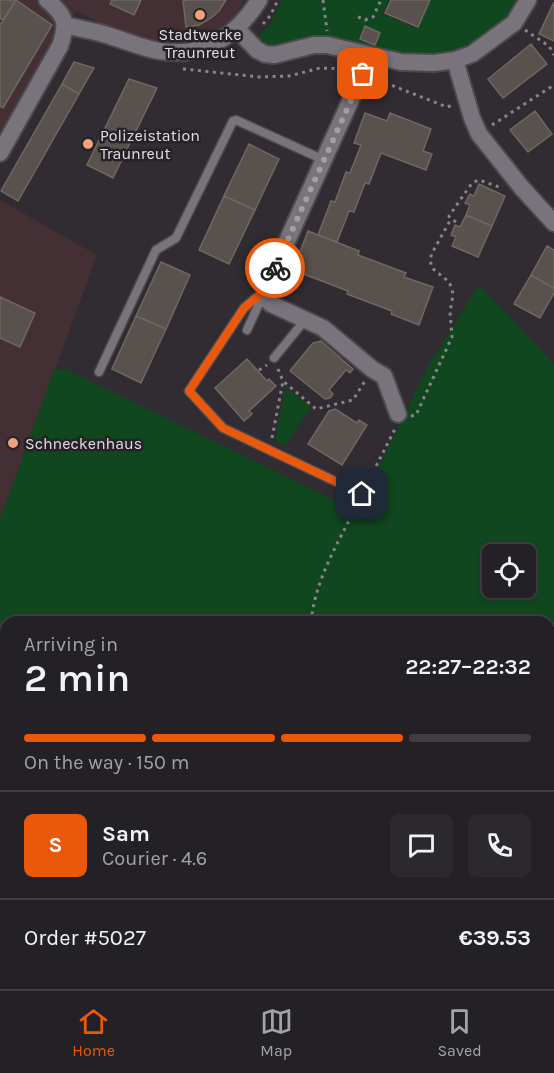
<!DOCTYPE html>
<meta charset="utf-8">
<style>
body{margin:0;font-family:Karla,sans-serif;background:#2c292e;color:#f1f3f6;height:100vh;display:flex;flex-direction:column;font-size:22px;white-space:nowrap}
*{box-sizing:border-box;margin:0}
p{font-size:20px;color:#a3a3a7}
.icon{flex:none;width:33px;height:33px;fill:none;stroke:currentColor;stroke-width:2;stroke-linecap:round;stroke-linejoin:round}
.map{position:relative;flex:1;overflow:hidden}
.drawer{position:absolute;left:0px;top:616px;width:555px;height:374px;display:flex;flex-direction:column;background:#242126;border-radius:18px 18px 0 0;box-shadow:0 3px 9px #0003,0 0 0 2px #413e43}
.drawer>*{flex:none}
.fabs{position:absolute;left:482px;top:544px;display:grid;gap:12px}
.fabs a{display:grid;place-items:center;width:54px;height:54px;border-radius:9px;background:#242126;box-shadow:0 3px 9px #0003,0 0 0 2px #413e43;font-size:30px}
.pin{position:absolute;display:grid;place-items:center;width:51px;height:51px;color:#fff;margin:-26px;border-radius:12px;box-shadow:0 3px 9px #0006}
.courier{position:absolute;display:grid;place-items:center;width:60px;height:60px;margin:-30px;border:4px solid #ea580c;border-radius:50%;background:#fff;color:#222;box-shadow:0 2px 8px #0007}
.head em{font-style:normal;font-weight:600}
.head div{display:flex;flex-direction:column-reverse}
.head{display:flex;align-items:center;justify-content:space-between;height:102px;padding:0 24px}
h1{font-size:39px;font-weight:600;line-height:45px}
.bar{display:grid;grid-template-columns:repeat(4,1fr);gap:9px 6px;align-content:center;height:72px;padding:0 24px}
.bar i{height:8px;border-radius:4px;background:#413e43}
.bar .current{background:#ea580c}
.bar p{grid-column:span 4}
.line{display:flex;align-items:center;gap:15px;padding:0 24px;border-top:2px solid #413e43}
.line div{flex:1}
.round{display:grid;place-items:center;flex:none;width:63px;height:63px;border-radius:9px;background:#2c292e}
.menu{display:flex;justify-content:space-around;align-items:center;height:84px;border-top:2px solid #413e43;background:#242126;font-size:16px;color:#a3a3a7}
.menu a{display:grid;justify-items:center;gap:3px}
.menu .current{color:#ea580c}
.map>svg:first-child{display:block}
.commercial{fill:#432f34}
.green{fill:#10471f;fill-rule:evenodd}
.building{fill:#59514d;stroke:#6f6762;stroke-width:1.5}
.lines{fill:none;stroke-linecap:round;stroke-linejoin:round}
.service-casing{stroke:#4c494e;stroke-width:11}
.minor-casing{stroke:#4c494e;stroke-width:20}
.path{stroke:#88858a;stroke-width:3;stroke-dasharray:3 4.5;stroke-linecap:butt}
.service{stroke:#79747c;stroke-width:8}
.minor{stroke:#79747c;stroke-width:16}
.done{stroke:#a3a0a5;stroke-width:6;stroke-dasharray:0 10.8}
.route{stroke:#ea580c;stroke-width:8}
.poi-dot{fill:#f1a17c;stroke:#262228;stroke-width:2}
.labels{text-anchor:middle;stroke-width:5;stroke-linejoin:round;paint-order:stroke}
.poi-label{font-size:16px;fill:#e1dee3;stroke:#262228;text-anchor:start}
</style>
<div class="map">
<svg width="554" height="989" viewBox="0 0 554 989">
<rect width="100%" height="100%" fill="#302c32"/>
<path class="commercial" d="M0,0H244L237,13L224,27L201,40L176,48L143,45L76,11L66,33L0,157Z
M0,200L97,255L0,520Z"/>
<path class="green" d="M281,0H389L383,14L418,29L430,0H518L501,24L468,47L440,55L410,58L346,39L319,36L269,48L255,40L271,23Z
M479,285L554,364V989H0V520L54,370L65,369L357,511L429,365ZM492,555H525V588H492ZM6,622H549V984H6Z
M285,387L311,407L285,446L275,441Z"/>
<path class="building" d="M0,0H16L3,20L0,18Z
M16,0L52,25L3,108L0,106V25Z
M112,0H141L134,15L110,4Z
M188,0H226L219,11L211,18L199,25L186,27L183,1Z
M391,0H430L418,27L385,13Z
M554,2V41L539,34Z
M365,26L380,33L375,45L360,39Z
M531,44L547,64L503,98L488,79Z
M74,62L94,68L79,94L62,84Z
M129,79L157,88L113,178L87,165Z
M62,84L79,94L18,201L1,191Z
M535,111L552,134L528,152L510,130Z
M365,113L387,121L390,113L431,129L423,151L432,154L426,170L381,153L369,184L365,183L354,212L349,211L337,242L318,235L331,201L335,202L346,172L350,173L361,145L354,143Z
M249,144L279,159L255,210L224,196Z
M479,184L505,196L492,226L466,215L470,205L465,203L470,194L474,196Z
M224,196L255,210L229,264L199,250Z
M466,215L492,226L478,257L452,246L456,237L451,235L455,225L460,227Z
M308,231L359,251L358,255L406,273L404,277L433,287L419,325L391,314L392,311L347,294L348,291L293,270Z
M547,246L554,250V288L531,275Z
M161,262L190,275L166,329L136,316Z
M531,275L554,288V293L540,318L514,304Z
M0,297L35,313L20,347L0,338Z
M136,316L166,329L141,383L112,369Z
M321,341L353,369L350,373L346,370L329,390L333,394L330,398L325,399L290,371L313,343Z
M247,359L267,381L269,379L276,386L249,411L252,414L244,421L215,388Z
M335,409L357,423L359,420L367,425L342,465L308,444L329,411Z"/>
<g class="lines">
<g class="service-casing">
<path id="service" d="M265,290L244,308L189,391L223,428L362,494
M247,330L264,293
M274,358L305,320
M99,372L156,250L176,238L233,121L236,120L324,160"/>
</g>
<g class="minor-casing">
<path id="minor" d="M65,25C80,29 96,31 110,36C126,41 142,48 159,51C203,58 236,37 259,0
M236,28L257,50L265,54L274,55L314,45H327L401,62L434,63L455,60L472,54L514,23L528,0
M371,55L265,290C264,296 266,300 271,304L323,328L372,369L384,376L398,414
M455,60L472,118L479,134L522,188L554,223
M0,153L60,46C68,23 66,16 47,0"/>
</g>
<path class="path" d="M323,0L327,31
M358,17L365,20L373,17L381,0
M263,24L270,16L278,0
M525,30L549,46L554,55
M225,57L238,50
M183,69L260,77L289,76L320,68L349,69
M378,80L447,107L453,105
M492,125L554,85
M456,222L450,218L449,216L472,183L479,180L502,188
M278,369L283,381L316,409L353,400L365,381
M259,370L267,365
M411,416L416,415L452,337L450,312L453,295L452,289L449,282L432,268L430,260L432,253L451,219
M272,438L283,381
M366,486L396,427
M311,622C315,580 338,543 357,505
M549,657L554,656
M0,872H6
M549,878L554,879
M319,989L320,984"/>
<use href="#service" class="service"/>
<use href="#minor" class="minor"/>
</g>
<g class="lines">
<path class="done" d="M275,268L363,74"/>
<path class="route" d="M275,268L265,290L244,308L189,391L223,428L362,494"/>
</g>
<g class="poi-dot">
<circle cx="200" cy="15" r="6"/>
<circle cx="88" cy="144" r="6"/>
<circle cx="13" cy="443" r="6"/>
</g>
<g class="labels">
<g class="poi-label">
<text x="200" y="40" text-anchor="middle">Stadtwerke<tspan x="200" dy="18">Traunreut</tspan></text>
<text x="100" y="141">Polizeistation<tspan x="100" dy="18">Traunreut</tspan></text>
<text x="25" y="449">Schneckenhaus</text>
</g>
</g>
</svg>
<div class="fabs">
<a><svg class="icon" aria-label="locate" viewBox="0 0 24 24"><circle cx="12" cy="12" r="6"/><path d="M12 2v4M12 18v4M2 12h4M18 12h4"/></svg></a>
</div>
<div class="pin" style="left:363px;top:74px;background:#ea580c"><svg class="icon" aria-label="bag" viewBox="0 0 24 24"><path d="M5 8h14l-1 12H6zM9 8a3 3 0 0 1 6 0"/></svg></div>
<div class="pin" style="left:362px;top:494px;background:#1f2937"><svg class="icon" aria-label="home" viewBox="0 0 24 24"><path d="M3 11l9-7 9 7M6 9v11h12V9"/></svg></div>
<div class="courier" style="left:275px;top:268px"><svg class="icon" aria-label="bike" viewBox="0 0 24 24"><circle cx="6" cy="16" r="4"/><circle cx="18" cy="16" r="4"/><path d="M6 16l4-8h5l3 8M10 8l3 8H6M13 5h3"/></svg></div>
<section class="drawer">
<div class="head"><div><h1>2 min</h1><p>Arriving in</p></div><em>22:27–22:32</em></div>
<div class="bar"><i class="current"></i><i class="current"></i><i class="current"></i><i></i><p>On the way · 150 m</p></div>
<div class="line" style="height:108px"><b class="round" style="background:#ea580c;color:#fff">S</b><div><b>Sam</b><p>Courier · 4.6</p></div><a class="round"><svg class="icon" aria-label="chat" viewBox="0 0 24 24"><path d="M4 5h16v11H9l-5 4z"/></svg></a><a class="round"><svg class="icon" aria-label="phone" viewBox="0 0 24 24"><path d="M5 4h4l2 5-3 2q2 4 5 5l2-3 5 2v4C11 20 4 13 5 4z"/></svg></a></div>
<div class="line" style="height:78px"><div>Order #5027</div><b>€39.53</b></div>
</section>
</div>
<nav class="menu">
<a class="current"><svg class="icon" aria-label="home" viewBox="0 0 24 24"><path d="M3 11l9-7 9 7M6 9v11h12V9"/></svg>Home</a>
<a><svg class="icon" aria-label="map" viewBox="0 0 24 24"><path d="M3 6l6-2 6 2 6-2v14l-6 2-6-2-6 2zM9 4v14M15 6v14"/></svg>Map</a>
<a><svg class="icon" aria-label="saved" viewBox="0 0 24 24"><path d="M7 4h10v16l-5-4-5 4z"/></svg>Saved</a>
</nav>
